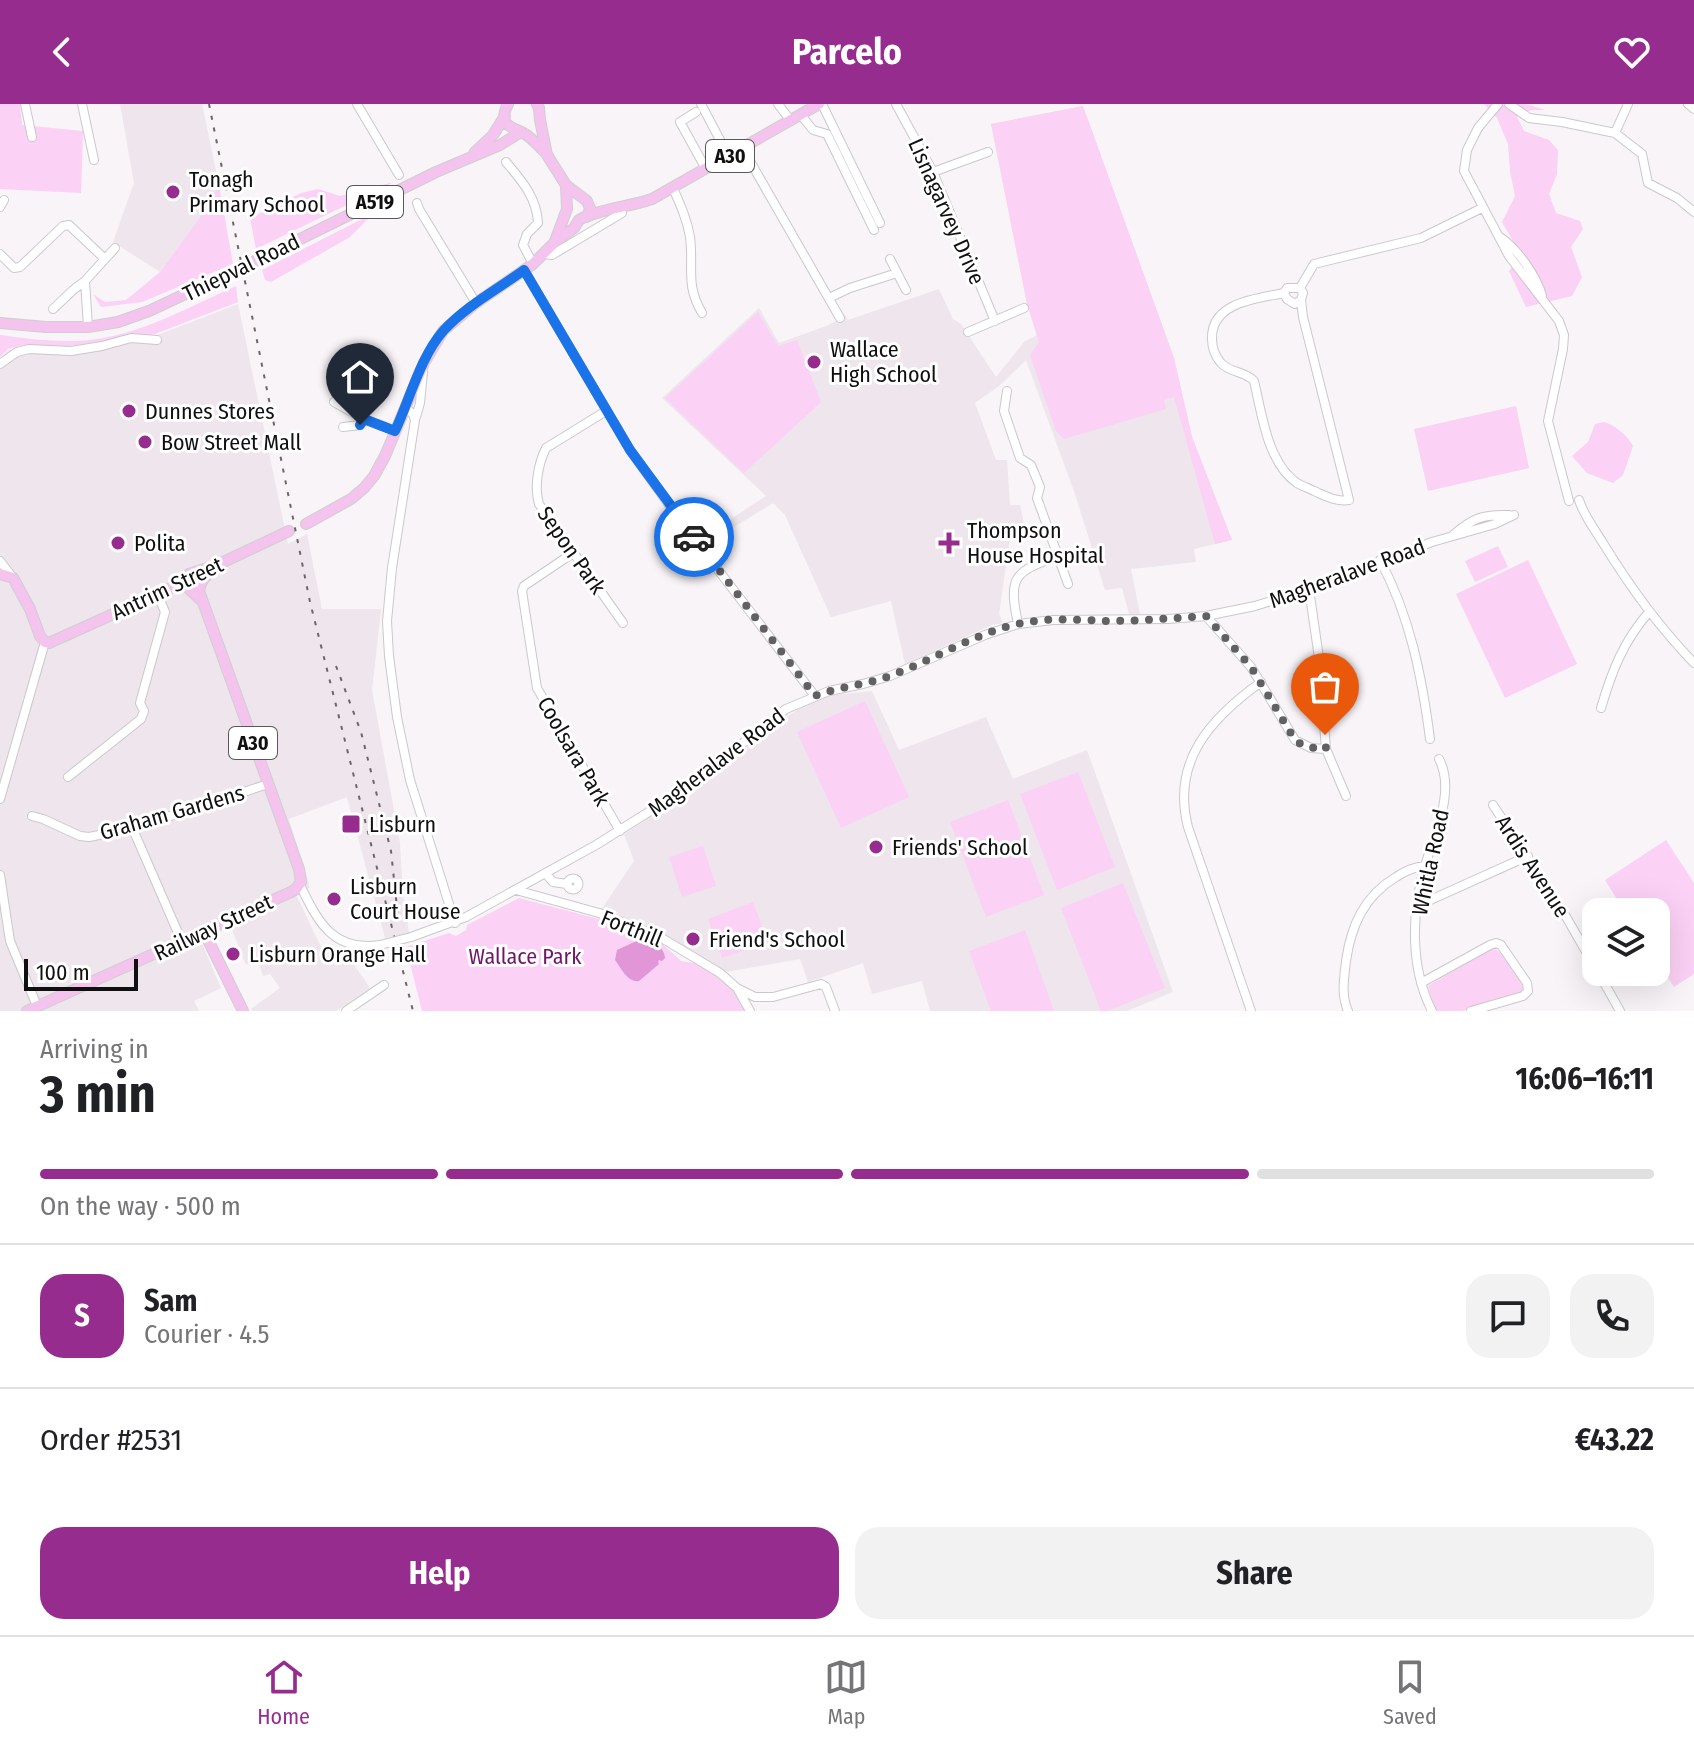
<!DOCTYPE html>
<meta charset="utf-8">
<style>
body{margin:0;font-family:"Fira Sans Condensed",sans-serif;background:#f2f2f2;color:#202124;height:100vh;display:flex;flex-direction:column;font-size:30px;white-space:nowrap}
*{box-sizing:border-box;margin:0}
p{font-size:26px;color:#757577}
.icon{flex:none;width:44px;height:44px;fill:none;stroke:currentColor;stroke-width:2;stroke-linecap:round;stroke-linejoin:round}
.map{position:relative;height:907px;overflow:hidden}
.panel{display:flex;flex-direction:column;background:#fff;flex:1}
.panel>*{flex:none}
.controls{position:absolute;left:1582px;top:794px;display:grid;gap:16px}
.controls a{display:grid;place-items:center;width:88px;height:88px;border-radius:16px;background:#fff;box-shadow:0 8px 32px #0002;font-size:40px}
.scale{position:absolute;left:24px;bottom:20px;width:114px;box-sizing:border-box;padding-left:8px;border:4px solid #111011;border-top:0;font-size:22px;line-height:28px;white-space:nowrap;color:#111011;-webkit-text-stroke:6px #fff;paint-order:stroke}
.pin{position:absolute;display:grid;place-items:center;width:68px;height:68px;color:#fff;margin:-82px -34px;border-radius:50% 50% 50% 0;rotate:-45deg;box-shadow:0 0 8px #0007}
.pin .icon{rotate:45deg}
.courier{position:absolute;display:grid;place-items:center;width:80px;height:80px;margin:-40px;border:6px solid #1a73e8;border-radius:50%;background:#fff;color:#222;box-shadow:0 2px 10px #0007}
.summary em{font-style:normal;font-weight:700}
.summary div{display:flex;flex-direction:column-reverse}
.summary{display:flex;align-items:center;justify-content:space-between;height:136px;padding:0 40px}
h1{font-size:52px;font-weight:700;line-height:60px}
.bar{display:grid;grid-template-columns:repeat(4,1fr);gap:12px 8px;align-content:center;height:96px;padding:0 40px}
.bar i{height:10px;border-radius:6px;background:#e0e0e0}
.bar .current{background:#962c8e}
.bar p{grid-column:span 4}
.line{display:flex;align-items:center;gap:20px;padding:0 40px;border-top:2px solid #e0e0e0}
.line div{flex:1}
.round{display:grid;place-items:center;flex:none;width:84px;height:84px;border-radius:24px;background:#f2f2f2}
.primary-button{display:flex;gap:16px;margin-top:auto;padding:16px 40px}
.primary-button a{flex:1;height:92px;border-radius:24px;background:#962c8e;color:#fff;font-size:32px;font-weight:700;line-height:92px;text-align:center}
.primary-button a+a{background:#f2f2f2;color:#202124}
header{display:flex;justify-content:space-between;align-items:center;height:104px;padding:0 40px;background:#962c8e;color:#fff;font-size:36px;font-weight:700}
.dock{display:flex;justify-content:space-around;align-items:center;height:112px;border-top:2px solid #e0e0e0;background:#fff;font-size:22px;color:#757577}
.dock a{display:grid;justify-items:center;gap:4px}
.dock .current{color:#962c8e}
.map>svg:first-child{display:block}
.built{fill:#eee5ed}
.green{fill:#fbd1f5}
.water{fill:#e096d7}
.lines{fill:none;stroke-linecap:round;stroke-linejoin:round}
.minor-casing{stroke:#cbc8cb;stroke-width:10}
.major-casing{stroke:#cfcfcf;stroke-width:12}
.minor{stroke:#fff;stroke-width:8}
.major{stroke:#f4c4ee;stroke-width:10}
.rail{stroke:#696769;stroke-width:2;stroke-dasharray:4 8;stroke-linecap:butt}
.minor-bridge-casing{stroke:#cbc8cb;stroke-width:10;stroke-linecap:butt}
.major-bridge-casing{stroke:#cfcfcf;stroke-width:12;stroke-linecap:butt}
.minor-bridge{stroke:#fff;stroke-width:8}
.major-bridge{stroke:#f4c4ee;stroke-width:10}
.done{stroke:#626062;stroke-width:8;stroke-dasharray:0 14.4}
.route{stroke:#1a73e8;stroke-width:10}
.poi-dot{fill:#962c8e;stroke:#fff;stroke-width:3}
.labels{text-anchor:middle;stroke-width:6;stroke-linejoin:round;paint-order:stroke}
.shield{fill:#fff;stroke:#585858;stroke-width:2}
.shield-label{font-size:20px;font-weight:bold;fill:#111011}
.poi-label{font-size:22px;fill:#111011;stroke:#fff;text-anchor:start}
.street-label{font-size:22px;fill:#111011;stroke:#fff}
.park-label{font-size:22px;fill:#6e1768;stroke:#fff}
</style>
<header><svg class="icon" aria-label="back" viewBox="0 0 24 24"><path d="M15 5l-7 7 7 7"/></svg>Parcelo<svg class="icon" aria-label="heart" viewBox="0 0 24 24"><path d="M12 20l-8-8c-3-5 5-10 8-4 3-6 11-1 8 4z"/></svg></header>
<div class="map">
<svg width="1694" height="907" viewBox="0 0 1694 907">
<rect width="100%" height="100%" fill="#f8f4f7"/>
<path class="built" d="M120,0H202L219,81L202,110L160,168L113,138L134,79Z
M1083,2L1174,254L1192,333L1232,436L1194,445L1196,458L1131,465L1140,510H1129L1122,484L1105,486L1075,390L1026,256L999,282L975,299L996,356H1007L1010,401H1020L1024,420L1023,425L1011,427L999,510L1003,519L992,521L905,560L891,497L831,513L785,411L773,399L704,442L699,436L766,392L662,294L759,204L779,239L829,221L845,211L848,216L939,185L953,215L961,220L996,273L1024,238L1037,231L1027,200L991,20Z
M238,200L288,440L307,430L322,505H381L372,586L400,739L403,791L409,829L385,834L347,693L289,715L310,783L297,792L315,831L323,846L326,844L340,852L350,855L370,884L336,907H252L251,905L280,884L270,870L263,872L258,857L248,861L245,859L231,823L201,837L221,884L194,897L199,907H0V255L7,247L25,242L67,244L155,232Z
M872,587L899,646L986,613L1013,675L1087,646L1173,888L1127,907H930L922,877L872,890L863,859L808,878L800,855L726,868L661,829L621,812L601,806L634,757L624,730L668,701L783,615L802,603L823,592Z"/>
<path class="green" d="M0,0H20L22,21L83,27L81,89L0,85Z
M1484,0H1525L1545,6H1531L1517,13L1524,27L1549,36L1558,46L1557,70L1549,90L1556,109L1580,117L1583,125L1571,143L1582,173L1572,192L1526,203L1509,167L1521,151L1502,118L1515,92L1510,68L1508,40L1497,14Z
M1083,2L1174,254L1192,333L1232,436L1215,440L1174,293L1164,296L1166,305L1064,335L1056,327L1030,251L1039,238L1027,200L991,20Z
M394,78L256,145L250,114L301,89L318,85L340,92Z
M219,81L233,160L142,198L101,203L93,190L105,198L126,196L160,168L202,110Z
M374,109L350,133L271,178L265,176L262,166Z
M236,182L238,198L155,230L69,242L24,241L8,245L0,253V231C22,234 45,237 68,237C129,238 182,206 236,182Z
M758,208L778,242L797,236L821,298L744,369L665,294Z
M1516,302L1529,364L1428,387L1414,325Z
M1604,318C1615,321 1628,332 1633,342L1623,371L1613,379L1587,369L1572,352L1588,338L1595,320Z
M1498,442L1508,463L1475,478L1465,457Z
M1528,456L1577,560L1505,594L1456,490Z
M865,597L909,693L841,724L797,628Z
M1078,668L1115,763L1057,786L1020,690Z
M1008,696L1044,791L986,813L950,718Z
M1666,736L1694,779V870L1674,883L1656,855V808H1625L1605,776Z
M703,742L716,782L682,793L669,753Z
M1123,779L1165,884L1107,907H1101L1061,804Z
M519,794L614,819L657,835L681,857L700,860L719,870L736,886L747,907H422L406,843L449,829L456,832L466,826L467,821Z
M753,798L768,838L722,854L708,815Z
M1025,826L1054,907H991L969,847Z
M1492,844C1505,848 1524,875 1523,888L1520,891L1462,907H1437L1433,899L1428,882Z"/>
<path class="water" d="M643,834C653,838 664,842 665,854L662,857L659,856L658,858L659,860L639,877C628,879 621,864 615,856L617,846Z"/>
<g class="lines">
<g class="minor-casing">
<path id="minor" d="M25,0L32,33
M82,0L94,56
M357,0L399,71
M701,0L729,53
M778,0L791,17
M822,0L880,119
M896,0L933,68L995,217
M1498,0L1478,24L1467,46L1464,67L1509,152L1559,217L1564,231L1563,245L1548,317L1569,397
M1509,0L1529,14L1562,18L1615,29L1642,50L1648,79L1677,94L1694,108
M1688,0L1694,5
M696,8L680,18L706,65
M801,11L813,26L827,30L874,126
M1615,29L1628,0
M743,45L840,214
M506,58C522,77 537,94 538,119L527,130L523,141L533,160
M933,68L988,48
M673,84C680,100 687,115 690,133C694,164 685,180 702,209
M417,99L419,105L476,199
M0,103L4,96
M1500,133C1517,144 1537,173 1542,192
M0,150L14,164L20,163L63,122L69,121L105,155
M544,150L552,151L622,109
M890,155L906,186
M524,166L630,346L682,419L815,592
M1300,184L1314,160L1421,134L1482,104
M1284,189L1287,195L1295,200L1301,196L1303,189L1300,184H1287L1284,189L1279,190C1252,195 1211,200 1212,235C1212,245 1215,252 1221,259C1230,269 1245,267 1254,277C1262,310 1267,358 1297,379C1302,382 1308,384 1314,387C1326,392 1336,398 1349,396L1303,213L1301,196
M829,194L850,184L897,169
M53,205L73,186L85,177
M88,223L85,177L115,144
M968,228L1024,204
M0,260L17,248L29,245L71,247L102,242L131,234L157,236
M1007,287L1004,307L1020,354L1031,361L1040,383L1037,394L1068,480
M334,298L364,315L395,327
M406,304L413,310L415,316L392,464L387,517L389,552L397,613L410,676L455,819
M606,307L546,344C538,360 534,383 539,400L623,519
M416,313L420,299L423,268
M343,323L360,321L364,315
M1579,396C1584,412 1595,426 1603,439C1630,483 1659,523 1694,559
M1453,431C1473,414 1483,410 1509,411
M573,449L524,482L522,487L537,584L620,727
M1380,456C1410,512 1422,573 1430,635
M0,457L13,474
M1309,485L1318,547L1326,645L1346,692
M1206,512L1251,563L1295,636L1311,644L1326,645
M1018,520C1008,472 1014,468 1058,452
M1601,604C1612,567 1623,538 1649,508
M68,673L141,615L144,607L140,599L165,508L157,489
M0,695L45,538
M1493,701L1561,804L1596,865
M32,712L43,715L80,732L89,733L134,724L268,680
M134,724L135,730L182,838
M546,770L553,778L567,780
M0,771L10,837L37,902
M567.5 780a5.5 5.5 0 1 1 11 0a5.5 5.5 0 1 1-11 0Z
M299,782L302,785C319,820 335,848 380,841
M516,786L599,809L660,833L720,869L737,884L750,907
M1417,802L1528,752
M411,833L466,813L596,741L682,687L786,605L829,587L863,580L890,572L985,531L1018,520L1053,516L1168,515L1206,512L1255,502L1309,485L1432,438L1495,420L1514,411
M1598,868L1620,907
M1421,879L1490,841L1496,839L1501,841L1527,879L1528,887L1523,892L1471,907
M737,884L755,893H773L821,880L826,883L835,907
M346,907L384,881
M1251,907L1188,723C1171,657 1211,614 1261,578
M1348,907C1341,891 1344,875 1346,857C1351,822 1364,792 1396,773C1405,767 1414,763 1425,762
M1432,907C1410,864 1411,808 1425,762C1434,731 1456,687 1439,655"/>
</g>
<g class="major-casing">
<path id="major" d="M508,0C497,22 511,22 525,30C532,34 539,43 546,49
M474,49L493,31L505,12
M586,113C609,103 629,103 652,95L819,0
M555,137L567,105L566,81
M282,144L436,68L500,41L521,28
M0,219L46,223H88L118,218L149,207L228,170
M306,420L351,395L364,384L374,372L385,352L424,259L443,227L476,199L533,160L555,138L574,124L579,116L588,111L590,104L587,97L566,81L547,51L540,16L539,4L537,0
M0,470L13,474L30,505L40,532L45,538L49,539L171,484L189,470L217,461L289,427
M171,484L186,482L201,496
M204,828L243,907
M27,907L291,788L296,785L301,778L299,765L199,487C202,471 209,472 217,461"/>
</g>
<use href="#minor" class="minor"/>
<use href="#major" class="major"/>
<path class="rail" d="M209,0L310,498L413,907
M336,562L361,628L391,747L398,813"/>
<g class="minor-bridge-casing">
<path id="minor-bridge" d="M380,841L411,833"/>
</g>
<g class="major-bridge-casing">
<path id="major-bridge" d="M228,170L282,144"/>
</g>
<use href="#minor-bridge" class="minor-bridge"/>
<use href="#major-bridge" class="major-bridge"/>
</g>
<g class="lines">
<path class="done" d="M694,433L815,592C840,582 867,581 892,571C939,554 984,523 1035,517C1059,514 1084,516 1108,517C1141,517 1173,514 1206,512L1251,563L1295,636C1305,644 1314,644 1326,645L1325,631"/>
<path class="route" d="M360,321L364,315L395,327C410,295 420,253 444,226C466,202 498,185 524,166L630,346L694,433"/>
</g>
<g class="poi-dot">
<circle cx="173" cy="88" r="8"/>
<circle cx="814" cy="258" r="8"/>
<circle cx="129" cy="307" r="8"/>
<circle cx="145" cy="338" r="8"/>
<circle cx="118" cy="439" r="8"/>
<path d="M945 427h8v8h8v8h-8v8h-8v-8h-8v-8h8z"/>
<rect x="341" y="710" width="20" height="20" rx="4"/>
<circle cx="876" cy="743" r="8"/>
<circle cx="334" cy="795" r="8"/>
<circle cx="693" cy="835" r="8"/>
<circle cx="233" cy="850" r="8"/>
</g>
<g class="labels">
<g class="shield">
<rect x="706" y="36" width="48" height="32" rx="6"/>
<rect x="347" y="82" width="56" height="32" rx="6"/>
<rect x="229" y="623" width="48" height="32" rx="6"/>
</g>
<g class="shield-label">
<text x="730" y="59">A30</text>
<text x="375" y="105">A519</text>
<text x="253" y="646">A30</text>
</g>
<g class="poi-label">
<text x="189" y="83">Tonagh<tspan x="189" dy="25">Primary School</tspan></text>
<text x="830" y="253">Wallace<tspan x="830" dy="25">High School</tspan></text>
<text x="145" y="315">Dunnes Stores</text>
<text x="161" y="346">Bow Street Mall</text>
<text x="967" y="434">Thompson<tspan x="967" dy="25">House Hospital</tspan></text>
<text x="134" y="447">Polita</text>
<text x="369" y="728">Lisburn</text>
<text x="892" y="751">Friends' School</text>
<text x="350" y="790">Lisburn<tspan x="350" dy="25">Court House</tspan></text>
<text x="709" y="843">Friend's School</text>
<text x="249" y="858">Lisburn Orange Hall</text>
</g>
<g class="street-label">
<text transform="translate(947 107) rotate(66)" y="8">Lisnagarvey Drive</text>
<text transform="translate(241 163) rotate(-26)" y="8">Thiepval Road</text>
<text transform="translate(572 446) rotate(55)" y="8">Sepon Park</text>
<text transform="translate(1347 469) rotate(-20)" y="8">Magheralave Road</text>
<text transform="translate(167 484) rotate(-25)" y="8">Antrim Street</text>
<text transform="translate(574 647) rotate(60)" y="8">Coolsara Park</text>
<text transform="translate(716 658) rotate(-37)" y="8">Magheralave Road</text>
<text transform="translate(172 708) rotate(-16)" y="8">Graham Gardens</text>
<text transform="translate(1430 758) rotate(-78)" y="8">Whitla Road</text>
<text transform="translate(1533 762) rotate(57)" y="8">Ardis Avenue</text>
<text transform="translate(213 823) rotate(-25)" y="8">Railway Street</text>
<text transform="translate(632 824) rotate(22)" y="8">Forthill</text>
</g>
<g class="park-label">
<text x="525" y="860">Wallace Park</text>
</g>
</g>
</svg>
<div class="controls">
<a><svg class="icon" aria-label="layers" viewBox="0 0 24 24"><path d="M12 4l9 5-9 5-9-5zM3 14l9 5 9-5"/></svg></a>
</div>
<div class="scale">100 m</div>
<div class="pin" style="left:1325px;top:631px;background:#ea580c"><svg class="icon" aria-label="bag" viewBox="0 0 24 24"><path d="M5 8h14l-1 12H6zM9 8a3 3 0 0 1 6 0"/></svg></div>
<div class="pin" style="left:360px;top:321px;background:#1f2937"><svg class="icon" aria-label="home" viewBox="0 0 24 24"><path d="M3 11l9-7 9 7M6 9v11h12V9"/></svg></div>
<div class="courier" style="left:694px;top:433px"><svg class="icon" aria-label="car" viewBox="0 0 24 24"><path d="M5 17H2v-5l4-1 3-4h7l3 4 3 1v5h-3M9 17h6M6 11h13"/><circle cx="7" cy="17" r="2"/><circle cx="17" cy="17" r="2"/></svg></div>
</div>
<section class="panel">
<div class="summary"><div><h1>3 min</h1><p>Arriving in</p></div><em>16:06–16:11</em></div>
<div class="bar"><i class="current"></i><i class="current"></i><i class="current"></i><i></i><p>On the way · 500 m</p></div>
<div class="line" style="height:144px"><b class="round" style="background:#962c8e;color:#fff">S</b><div><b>Sam</b><p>Courier · 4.5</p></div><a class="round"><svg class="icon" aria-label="chat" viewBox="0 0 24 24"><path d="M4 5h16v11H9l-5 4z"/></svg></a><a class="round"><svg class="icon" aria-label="phone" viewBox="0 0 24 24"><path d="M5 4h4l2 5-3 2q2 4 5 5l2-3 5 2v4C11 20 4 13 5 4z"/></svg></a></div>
<div class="line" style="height:104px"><div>Order #2531</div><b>€43.22</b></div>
<div class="primary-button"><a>Help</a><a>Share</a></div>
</section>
<nav class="dock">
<a class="current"><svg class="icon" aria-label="home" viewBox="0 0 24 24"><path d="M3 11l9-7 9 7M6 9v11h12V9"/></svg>Home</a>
<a><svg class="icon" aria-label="map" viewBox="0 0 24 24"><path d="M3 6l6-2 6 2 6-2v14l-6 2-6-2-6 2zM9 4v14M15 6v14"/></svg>Map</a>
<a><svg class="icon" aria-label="saved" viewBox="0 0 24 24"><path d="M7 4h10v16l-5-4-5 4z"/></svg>Saved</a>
</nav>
